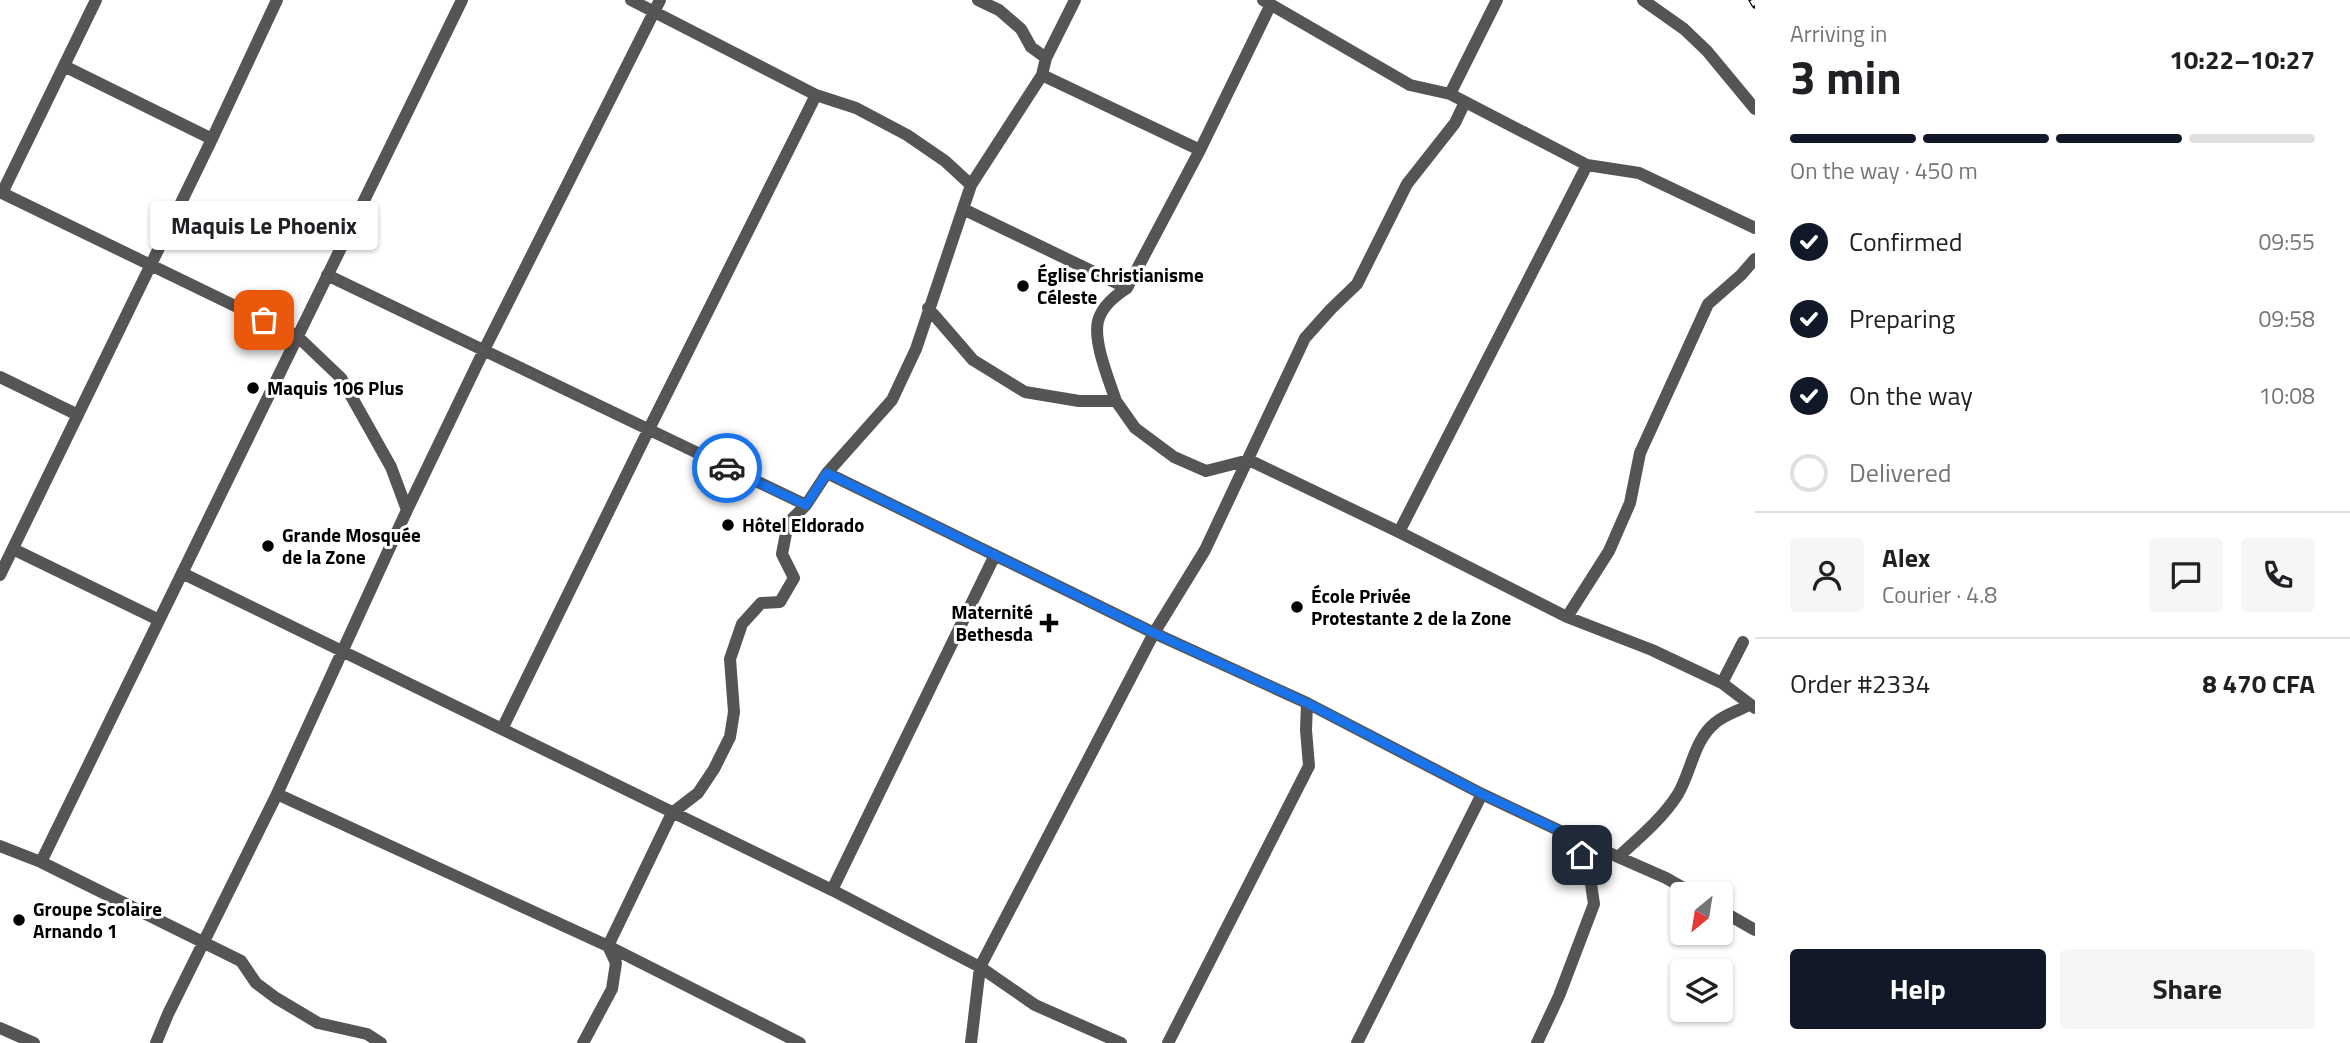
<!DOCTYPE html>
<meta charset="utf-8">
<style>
body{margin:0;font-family:"Titillium Web",sans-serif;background:#f6f6f6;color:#202124;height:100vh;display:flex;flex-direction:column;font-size:26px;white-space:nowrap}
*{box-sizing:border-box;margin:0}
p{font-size:23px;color:#757577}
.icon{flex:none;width:38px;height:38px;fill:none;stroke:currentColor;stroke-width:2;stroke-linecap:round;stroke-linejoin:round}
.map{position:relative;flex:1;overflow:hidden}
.details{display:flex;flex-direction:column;background:#fff;width:595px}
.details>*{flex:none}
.needle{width:46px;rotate:210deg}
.buttons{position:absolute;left:1670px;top:882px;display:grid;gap:14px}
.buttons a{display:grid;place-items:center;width:63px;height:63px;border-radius:7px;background:#fff;box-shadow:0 2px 5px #0004;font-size:35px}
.pin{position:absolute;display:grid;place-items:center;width:60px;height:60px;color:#fff;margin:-30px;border-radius:14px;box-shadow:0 4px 10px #0006}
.courier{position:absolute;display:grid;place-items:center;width:70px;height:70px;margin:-35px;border:5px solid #1a73e8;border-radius:50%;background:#fff;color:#222;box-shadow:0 2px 9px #0007}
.bubble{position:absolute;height:49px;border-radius:7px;background:#fff;box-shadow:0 2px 5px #0004;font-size:23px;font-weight:700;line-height:49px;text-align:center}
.summary em{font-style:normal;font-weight:700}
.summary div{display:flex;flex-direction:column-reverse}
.summary{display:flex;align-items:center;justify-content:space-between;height:119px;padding:0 35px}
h1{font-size:46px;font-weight:700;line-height:52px}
.bar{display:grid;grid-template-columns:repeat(4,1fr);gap:10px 7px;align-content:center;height:84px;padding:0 35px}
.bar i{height:9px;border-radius:5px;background:#e0e0e0}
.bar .selected{background:#111827}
.bar p{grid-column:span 4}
.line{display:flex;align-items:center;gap:18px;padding:0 35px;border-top:2px solid #e0e0e0}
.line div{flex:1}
.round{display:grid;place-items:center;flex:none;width:74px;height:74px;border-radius:7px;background:#f6f6f6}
ol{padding:0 35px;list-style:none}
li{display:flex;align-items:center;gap:21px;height:77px}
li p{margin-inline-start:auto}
li .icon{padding:7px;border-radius:50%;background:#111827;color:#fff;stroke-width:4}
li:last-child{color:#757577}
li i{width:38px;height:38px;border:4px solid #e0e0e0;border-radius:50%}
.cta{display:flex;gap:14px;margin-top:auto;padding:14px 35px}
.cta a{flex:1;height:80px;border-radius:7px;background:#111827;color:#fff;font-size:28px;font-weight:700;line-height:80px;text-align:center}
.cta a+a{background:#f6f6f6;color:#202124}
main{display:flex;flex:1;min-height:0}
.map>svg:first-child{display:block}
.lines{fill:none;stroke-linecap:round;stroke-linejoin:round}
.street{stroke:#555;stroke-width:12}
.rail-casing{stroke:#000;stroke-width:7}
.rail{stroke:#fff;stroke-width:4.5;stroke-dasharray:13;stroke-linecap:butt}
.done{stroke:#595959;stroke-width:7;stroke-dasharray:0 12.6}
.route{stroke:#1a73e8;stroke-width:9}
.poi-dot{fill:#000;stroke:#fff;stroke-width:2.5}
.labels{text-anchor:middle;stroke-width:6;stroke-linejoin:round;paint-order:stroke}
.poi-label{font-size:19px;font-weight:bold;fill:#000;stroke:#fff;text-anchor:start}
</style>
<main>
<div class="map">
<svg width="1755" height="1043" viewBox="0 0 1755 1043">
<rect width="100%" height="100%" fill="#fff"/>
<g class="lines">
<path class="street" d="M631,0L816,95L856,108L907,135L945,161L971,185
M978,0L999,10L1021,29L1031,47L1046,58
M1263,0L1410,85L1450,94L1587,165L1639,173L1755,228
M1643,0L1684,29L1707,51L1755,109
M64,66L212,139
M1042,75L1200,150
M1450,94L1497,0
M0,192L297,336L341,378L391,467L407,510
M2,193L96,0
M963,209L1127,288
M327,275L806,505
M928,308L973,360L1025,392L1079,401H1116L1135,428L1174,457L1206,471L1249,460L1399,532L1567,617L1652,650L1722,683L1755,708
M0,377L78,415
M1116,401C1109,380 1093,342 1098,321C1102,306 1115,296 1127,288L1200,150L1271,4
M827,473L1154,633L1307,703L1482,794L1575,838L1666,878L1694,894
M1399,532L1587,165
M13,549L159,620
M182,573L832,890L980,967L1035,1005L1121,1043
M0,575L212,139L277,0
M1567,617L1609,551L1630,503L1640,453L1708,304L1741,275L1755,259
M1722,683L1743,642
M502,729L648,431L816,95
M277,794L608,946L800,1043
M0,846L41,862L241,961L256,983L276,998L318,1023L367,1034L381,1043
M1618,857C1639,838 1663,818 1678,794C1691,772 1694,740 1715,723C1724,715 1738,711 1749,705
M41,862L462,0
M832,890L995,555
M1720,910L1755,930
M0,1028L34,1043
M156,1043L168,1014L277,794L407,510L484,350L660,0
M583,1043L612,989L616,963L608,946L672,813L698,793L714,769L730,737L734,712L730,659L742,624L761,603L780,602L794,578L782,554L788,523L806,505L827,473L892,400L916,349L971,185L1042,75L1046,58L1075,0
M971,1043L980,967L1154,633L1205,550L1305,338L1331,309L1357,284L1407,184L1455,123L1465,102
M1168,1043L1309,766L1306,730L1307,703
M1357,1043L1482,794
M1537,1043L1559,996L1594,904L1589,871L1575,838"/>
<g class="rail-casing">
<path id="rail" d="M1752,0L1755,5"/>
</g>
<use href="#rail" class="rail"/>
</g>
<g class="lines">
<path class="done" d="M264,320L297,336L327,275L727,468"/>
<path class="route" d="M727,468L806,505L827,473L1154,633L1307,703L1482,794L1575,838L1582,855"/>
</g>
<g class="poi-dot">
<circle cx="1023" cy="286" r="7"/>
<circle cx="253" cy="388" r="7"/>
<circle cx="728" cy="525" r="7"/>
<circle cx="268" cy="546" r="7"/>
<circle cx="1297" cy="607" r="7"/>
<path d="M1045.5 612.5h7v7h7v7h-7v7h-7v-7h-7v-7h7z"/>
<circle cx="19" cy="920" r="7"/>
</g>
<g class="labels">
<g class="poi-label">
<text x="1037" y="282">Église Christianisme<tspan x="1037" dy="22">Céleste</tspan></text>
<text x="267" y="395">Maquis 106 Plus</text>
<text x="742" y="532">Hôtel Eldorado</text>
<text x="282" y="542">Grande Mosquée<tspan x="282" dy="22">de la Zone</tspan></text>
<text x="1311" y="603">École Privée<tspan x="1311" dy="22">Protestante 2 de la Zone</tspan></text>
<text x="1033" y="619" text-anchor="end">Maternité<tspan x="1033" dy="22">Bethesda</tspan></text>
<text x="33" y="916">Groupe Scolaire<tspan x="33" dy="22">Arnando 1</tspan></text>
</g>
</g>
</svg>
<div class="buttons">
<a><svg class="needle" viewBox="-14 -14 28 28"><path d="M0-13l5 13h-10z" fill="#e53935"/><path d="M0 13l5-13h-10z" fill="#757577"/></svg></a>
<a><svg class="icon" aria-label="layers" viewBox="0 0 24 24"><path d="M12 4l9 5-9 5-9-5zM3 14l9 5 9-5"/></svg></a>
</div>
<div class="pin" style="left:264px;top:320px;background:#ea580c"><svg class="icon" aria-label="bag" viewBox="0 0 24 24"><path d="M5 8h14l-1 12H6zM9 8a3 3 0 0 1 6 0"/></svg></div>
<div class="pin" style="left:1582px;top:855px;background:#1f2937"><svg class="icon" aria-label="home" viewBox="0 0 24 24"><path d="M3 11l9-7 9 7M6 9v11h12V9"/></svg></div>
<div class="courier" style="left:727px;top:468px"><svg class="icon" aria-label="car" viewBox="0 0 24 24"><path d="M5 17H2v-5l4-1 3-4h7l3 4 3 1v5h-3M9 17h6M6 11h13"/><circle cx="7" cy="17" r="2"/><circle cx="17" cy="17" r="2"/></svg></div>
<div class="bubble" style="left:150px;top:201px;width:228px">Maquis Le Phoenix</div>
</div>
<section class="details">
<div class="summary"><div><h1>3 min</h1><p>Arriving in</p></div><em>10:22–10:27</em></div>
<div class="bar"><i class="selected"></i><i class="selected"></i><i class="selected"></i><i></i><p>On the way · 450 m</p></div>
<ol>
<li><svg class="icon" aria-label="check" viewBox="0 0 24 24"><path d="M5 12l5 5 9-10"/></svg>Confirmed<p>09:55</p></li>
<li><svg class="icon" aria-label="check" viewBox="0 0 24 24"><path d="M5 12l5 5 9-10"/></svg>Preparing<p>09:58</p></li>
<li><svg class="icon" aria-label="check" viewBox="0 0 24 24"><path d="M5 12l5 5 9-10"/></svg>On the way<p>10:08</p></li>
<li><i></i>Delivered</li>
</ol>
<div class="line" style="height:126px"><a class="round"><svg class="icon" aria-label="person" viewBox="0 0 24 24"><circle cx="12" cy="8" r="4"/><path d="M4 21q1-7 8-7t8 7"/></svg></a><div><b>Alex</b><p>Courier · 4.8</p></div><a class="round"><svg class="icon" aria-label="chat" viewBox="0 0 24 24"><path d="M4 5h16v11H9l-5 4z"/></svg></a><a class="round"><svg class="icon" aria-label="phone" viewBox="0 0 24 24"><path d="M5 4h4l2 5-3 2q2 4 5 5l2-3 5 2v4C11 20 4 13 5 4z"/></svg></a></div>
<div class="line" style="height:91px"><div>Order #2334</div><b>8 470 CFA</b></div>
<div class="cta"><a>Help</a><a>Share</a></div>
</section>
</main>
